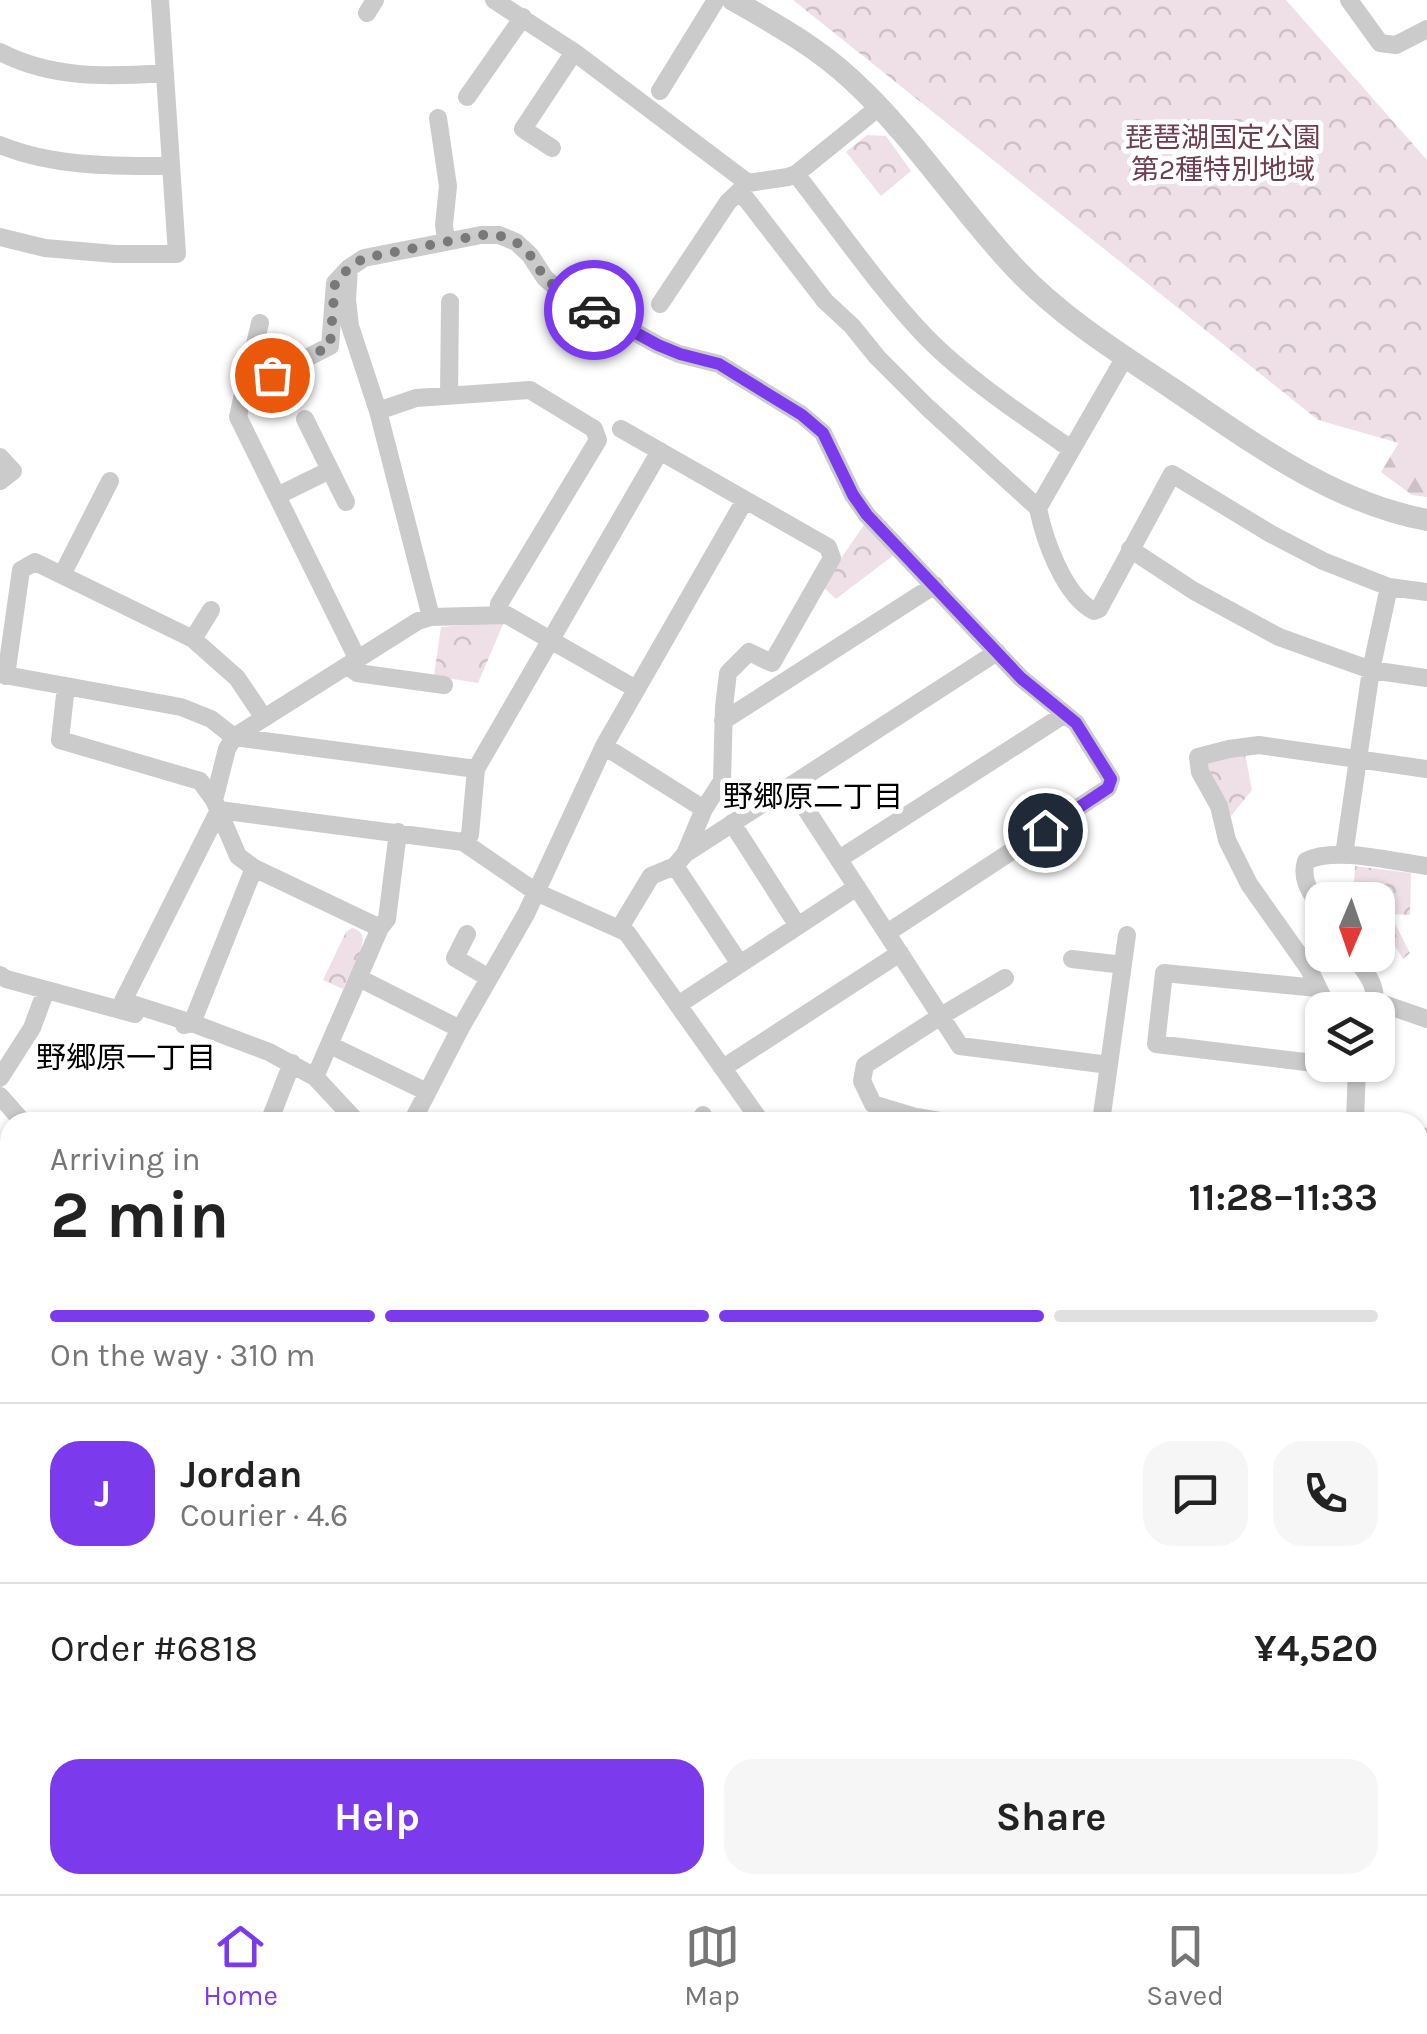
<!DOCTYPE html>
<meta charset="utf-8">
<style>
body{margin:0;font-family:Karla,"Noto Sans JP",sans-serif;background:#f6f6f6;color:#222;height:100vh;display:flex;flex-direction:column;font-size:38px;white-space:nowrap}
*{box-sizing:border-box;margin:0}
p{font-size:32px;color:#767676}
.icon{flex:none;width:55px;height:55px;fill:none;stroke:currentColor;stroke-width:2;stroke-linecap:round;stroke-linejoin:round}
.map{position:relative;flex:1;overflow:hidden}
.details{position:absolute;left:0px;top:1112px;width:1428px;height:782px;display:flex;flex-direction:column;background:#fff;border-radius:30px 30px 0 0;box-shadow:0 2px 8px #0004}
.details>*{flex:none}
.needle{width:65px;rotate:182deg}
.buttons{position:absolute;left:1305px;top:882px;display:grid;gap:20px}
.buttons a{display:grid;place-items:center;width:90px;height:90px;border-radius:20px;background:#fff;box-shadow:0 2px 8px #0004;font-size:50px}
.pin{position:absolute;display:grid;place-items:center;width:85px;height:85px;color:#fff;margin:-42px;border:5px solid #fff;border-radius:50%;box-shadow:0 2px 10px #0007}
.courier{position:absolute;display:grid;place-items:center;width:100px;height:100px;margin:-50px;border:8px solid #7c3aed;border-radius:50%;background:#fff;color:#222;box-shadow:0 2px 12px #0007}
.headline em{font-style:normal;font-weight:700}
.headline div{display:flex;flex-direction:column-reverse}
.headline{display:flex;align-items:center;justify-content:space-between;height:170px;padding:0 50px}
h1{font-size:65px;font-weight:700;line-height:75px}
.bar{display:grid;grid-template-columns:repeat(4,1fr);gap:15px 10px;align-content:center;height:120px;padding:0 50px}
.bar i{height:12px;border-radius:8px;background:#e0e0e0}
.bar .active{background:#7c3aed}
.bar p{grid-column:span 4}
.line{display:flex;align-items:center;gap:25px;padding:0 50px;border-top:2px solid #e0e0e0}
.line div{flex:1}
.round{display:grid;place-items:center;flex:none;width:105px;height:105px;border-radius:30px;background:#f6f6f6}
.action{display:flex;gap:20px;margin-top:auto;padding:20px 50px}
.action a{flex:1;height:115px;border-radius:30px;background:#7c3aed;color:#fff;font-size:40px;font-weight:700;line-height:115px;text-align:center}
.action a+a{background:#f6f6f6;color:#222}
.tab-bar{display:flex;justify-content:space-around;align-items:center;height:140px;border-top:2px solid #e0e0e0;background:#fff;font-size:28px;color:#767676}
.tab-bar a{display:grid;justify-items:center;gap:5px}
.tab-bar .active{color:#7c3aed}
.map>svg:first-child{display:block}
.forest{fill:url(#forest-firs)}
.park{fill:url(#park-crowns)}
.building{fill:#181818}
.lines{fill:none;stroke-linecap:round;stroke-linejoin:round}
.minor{stroke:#cbcbcb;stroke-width:18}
.tertiary{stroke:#cbcbcb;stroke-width:22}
.primary{stroke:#a9a9a9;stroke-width:30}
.motorway{stroke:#989898;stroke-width:35}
.rail{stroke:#868686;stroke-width:5;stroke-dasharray:10 8;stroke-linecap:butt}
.done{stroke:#797979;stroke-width:10;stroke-dasharray:0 18}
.route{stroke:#7c3aed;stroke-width:12}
.labels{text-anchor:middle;stroke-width:10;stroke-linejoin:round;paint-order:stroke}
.park-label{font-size:28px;fill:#6e3e4e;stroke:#fff}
.neighbourhood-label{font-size:30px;fill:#000;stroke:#fff}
</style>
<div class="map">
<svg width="1427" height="1894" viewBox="0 0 1427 1894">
<defs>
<pattern id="forest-firs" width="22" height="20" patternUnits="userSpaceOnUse" patternTransform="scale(2.5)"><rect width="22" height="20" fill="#eee0e6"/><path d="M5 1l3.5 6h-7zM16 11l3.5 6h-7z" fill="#cdc1c6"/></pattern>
<pattern id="park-crowns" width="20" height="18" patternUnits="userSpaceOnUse" patternTransform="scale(2.5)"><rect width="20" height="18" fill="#eee0e6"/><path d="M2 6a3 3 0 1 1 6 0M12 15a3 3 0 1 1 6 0" fill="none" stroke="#cdc1c6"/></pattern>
</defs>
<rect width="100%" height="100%" fill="#fff"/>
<path class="forest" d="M1427,396V497L1412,495L1381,472Z"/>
<path class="park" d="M793,0H1286L1427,160V451L1318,420Z
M867,135L886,136L911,171L881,196L846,152Z
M866,522L895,554L836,599L822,586Z
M504,622L478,683L434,676L441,627Z
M1245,754L1252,790L1231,816L1225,800L1205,763Z
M1355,866L1411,873L1410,915L1390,914L1410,953L1403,959L1378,919V900H1365L1354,883Z
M352,928C355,929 358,930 360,932C370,942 348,978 343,989L323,980L346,932Z"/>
<path class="building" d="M1033,1885H1113L1112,1894H1032Z"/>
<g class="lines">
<path class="minor" d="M494,0L574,52L748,183L788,177L796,174L879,107
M1349,0L1380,43L1396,45L1427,29
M367,13L375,0
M0,52C52,79 108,77 165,73
M660,91L716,0
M467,97L523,17
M438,118L448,186L444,225L446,241
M0,145C54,167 113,166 171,166
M552,148L523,129L574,52
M796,174C838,228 878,286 925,336C966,378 1023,416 1071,449
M740,191L825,301L852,326L877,357L927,407L1038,508L1125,357
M0,237L45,248L115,254H177L160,0
M349,268L335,283L330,346L244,390L238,417L358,660
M660,304L728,202L748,183
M244,390L260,323
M449,395L450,302
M378,411L416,398L530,390L594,429L598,440L499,604L498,615
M305,419L346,502
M621,429L828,547L832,558L772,663L749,652L728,673L724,707L722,781L704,809L685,854
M0,457L13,471L0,481
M277,496L330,470
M1038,508C1044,539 1064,596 1094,611L1099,609L1172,474L1271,534L1323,561L1389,587L1427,592
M1130,549L1194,591L1279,637L1371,670L1427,678
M62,575L110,481
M431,617L378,411L350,326L347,300L349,268L364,258L481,235H499L516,242L530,255L545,278L560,291L658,345L679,354L719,364L802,415L823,433L853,495L867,515L1021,678L1076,723L1111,779L1108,788L887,933
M193,639L211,610
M348,666L357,673L444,685
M0,674L181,707L211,719L234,737L476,769
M6,676L21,570L35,562L193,639L237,678L264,718
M66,686L60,740L200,781L214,800
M723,721L935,585
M604,746L704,809
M791,786L960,1046L1109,1065
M732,823L798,926
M463,842L470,835L476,769L660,451
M1344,855L1371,670L1389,587
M839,859L1065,714
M675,866L740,964
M254,868L192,1023L123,1001L219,810L463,842L536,892L619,929L627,933L761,1122
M1322,910C1312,894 1300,881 1306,861C1335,846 1394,862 1427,866
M380,928L254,868L238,856L214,800L227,749L234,737L418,621L431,617L507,615L636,689
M619,929L651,876L675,866L685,854L997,652
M467,934L455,958L489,978
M1353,955C1366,973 1380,987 1373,1010
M1072,959L1123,965
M0,975L6,979L135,1014
M359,978L460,1029
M1317,988L1164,973L1156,1044L1322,1064
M1375,1001L1427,1019
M678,1005L857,887
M1329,1010L1309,969L1249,884L1227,840L1219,806L1200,772L1198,757L1229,749L1259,745L1427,769
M184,1025L192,1023L269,1052L315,1077L357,1122
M330,1045L427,1092
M723,1068L900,953
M315,1077L380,928L387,919L398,832
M0,1078L32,1028L46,990
M0,1096L23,1122
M269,1122L292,1063
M412,1122L460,1029L526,914L604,746L745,500
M703,1122V1115
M946,1122L916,1117L873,1104L862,1081L865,1065L941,1016L1005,978
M1101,1122L1127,935
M1355,1122L1357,1065
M1418,1136L1427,1137
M1418,1220L1427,1228
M1418,1304H1427
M0,1323L10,1325
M0,1532L10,1518
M0,1551L10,1554
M1418,1719L1427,1720
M549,1885L556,1894
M663,1885L670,1894
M852,1885L857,1894
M75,1894L80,1885"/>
<path class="tertiary" d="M733,0C775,24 817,47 852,80C914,137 959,209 1016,269C1061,317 1119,353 1173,389C1252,442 1331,502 1427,520"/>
<path class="primary" d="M0,1757L10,1764
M338,1885L357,1894"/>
<path class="motorway" d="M1418,1329L1427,1330
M0,1356L10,1357
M0,1385L10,1386
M1418,1530L1427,1532
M1418,1579L1427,1580"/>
<path class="rail" d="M0,1672L10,1671
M1418,1709L1427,1710"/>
</g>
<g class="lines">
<path class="done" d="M272,375L330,346L335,283L349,268L364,258L481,235H498L516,242L530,255L545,278L560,291L594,310"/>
<path class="route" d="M594,310L658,345L680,354L719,364L802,415L823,433L853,495L867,515L1021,678L1076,723L1111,779L1108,788L1045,830"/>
</g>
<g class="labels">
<g class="park-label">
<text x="1223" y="147">琵琶湖国定公園<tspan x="1223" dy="32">第2種特別地域</tspan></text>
</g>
<g class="neighbourhood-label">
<text x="813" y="807">野郷原二丁目</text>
<text x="126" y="1068">野郷原一丁目</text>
</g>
</g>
</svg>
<div class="buttons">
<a><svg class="needle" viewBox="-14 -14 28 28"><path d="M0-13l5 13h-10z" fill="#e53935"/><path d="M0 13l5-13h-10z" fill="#767676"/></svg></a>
<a><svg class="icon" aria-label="layers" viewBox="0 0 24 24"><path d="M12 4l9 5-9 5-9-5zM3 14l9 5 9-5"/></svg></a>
</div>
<div class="pin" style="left:272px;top:375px;background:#ea580c"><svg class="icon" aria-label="bag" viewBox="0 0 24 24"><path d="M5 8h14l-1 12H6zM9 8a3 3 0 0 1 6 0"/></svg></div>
<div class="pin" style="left:1045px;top:830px;background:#1f2937"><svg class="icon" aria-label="home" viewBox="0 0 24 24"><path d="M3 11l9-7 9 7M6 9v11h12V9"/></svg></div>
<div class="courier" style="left:594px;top:310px"><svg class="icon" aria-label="car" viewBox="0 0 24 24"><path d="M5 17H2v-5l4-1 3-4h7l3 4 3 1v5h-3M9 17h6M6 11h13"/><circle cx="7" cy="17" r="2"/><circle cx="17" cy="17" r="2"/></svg></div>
<section class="details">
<div class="headline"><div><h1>2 min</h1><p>Arriving in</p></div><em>11:28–11:33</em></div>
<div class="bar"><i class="active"></i><i class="active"></i><i class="active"></i><i></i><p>On the way · 310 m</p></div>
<div class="line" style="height:180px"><b class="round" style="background:#7c3aed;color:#fff">J</b><div><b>Jordan</b><p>Courier · 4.6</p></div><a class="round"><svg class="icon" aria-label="chat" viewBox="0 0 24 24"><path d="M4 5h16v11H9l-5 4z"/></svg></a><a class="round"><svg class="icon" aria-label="phone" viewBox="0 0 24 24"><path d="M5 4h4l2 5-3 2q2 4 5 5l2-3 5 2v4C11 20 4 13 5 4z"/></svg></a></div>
<div class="line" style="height:130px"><div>Order #6818</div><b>¥4,520</b></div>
<div class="action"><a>Help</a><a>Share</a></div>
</section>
</div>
<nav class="tab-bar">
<a class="active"><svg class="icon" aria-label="home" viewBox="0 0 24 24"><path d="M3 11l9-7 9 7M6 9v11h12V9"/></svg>Home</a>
<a><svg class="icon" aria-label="map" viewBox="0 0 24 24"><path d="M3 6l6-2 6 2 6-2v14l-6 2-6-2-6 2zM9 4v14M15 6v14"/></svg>Map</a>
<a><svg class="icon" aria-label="saved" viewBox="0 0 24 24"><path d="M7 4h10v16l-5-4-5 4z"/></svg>Saved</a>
</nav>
